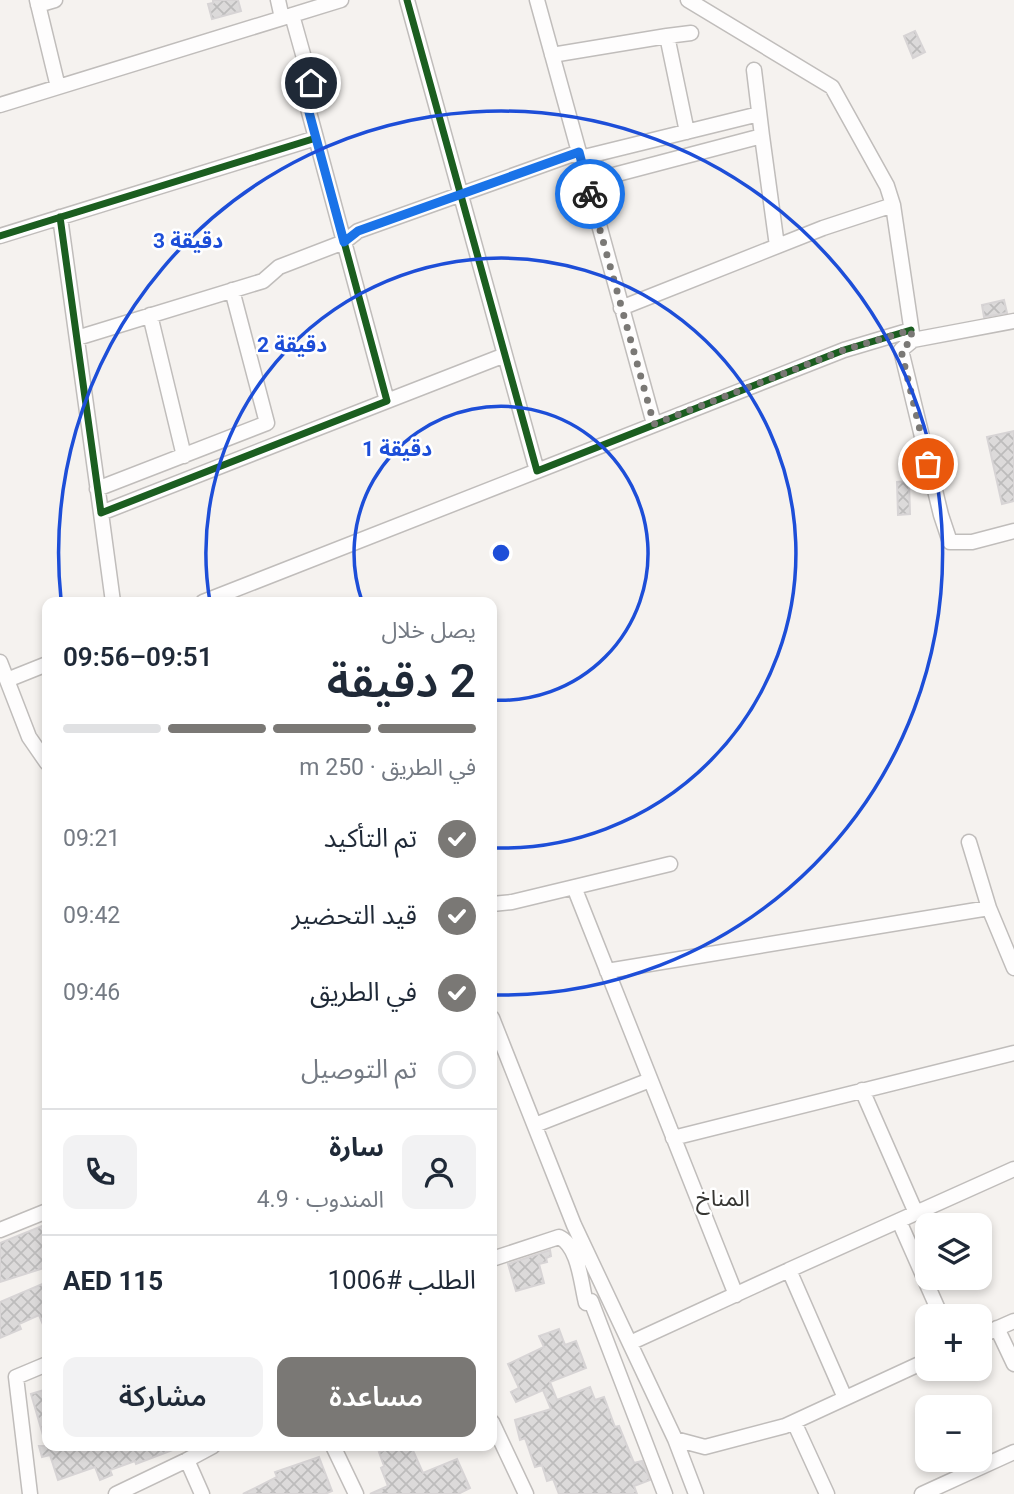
<!DOCTYPE html>
<html lang="ar">
<meta charset="utf-8">
<style>
body{margin:0;font-family:Roboto,"Noto Sans Arabic",sans-serif;background:#f2f2f3;color:#1f2937;direction:rtl;height:100vh;display:flex;flex-direction:column;font-size:26px;white-space:nowrap}
*{box-sizing:border-box;margin:0}
p{font-size:23px;color:#747a83}
.icon{flex:none;width:38px;height:38px;fill:none;stroke:currentColor;stroke-width:2;stroke-linecap:round;stroke-linejoin:round}
.map{position:relative;flex:1;overflow:hidden;direction:ltr}
.details{position:absolute;left:42px;top:597px;width:455px;height:854px;display:flex;flex-direction:column;background:#fff;border-radius:14px;box-shadow:0 4px 10px #0003;direction:rtl}
.details>*{flex:none}
.fabs{position:absolute;left:915px;top:1213px;display:grid;gap:14px}
.fabs a{display:grid;place-items:center;width:77px;height:77px;border-radius:14px;background:#fff;box-shadow:0 4px 10px #0003;font-size:35px}
.pin{position:absolute;display:grid;place-items:center;width:60px;height:60px;color:#fff;margin:-30px;border:4px solid #fff;border-radius:50%;box-shadow:0 2px 7px #0007}
.courier{position:absolute;display:grid;place-items:center;width:70px;height:70px;margin:-35px;border:5px solid #1a73e8;border-radius:50%;background:#fff;color:#222;box-shadow:0 2px 9px #0007}
.head em{font-style:normal;font-weight:600}
.head div{display:flex;flex-direction:column-reverse}
.head{display:flex;align-items:center;justify-content:space-between;height:119px;padding:0 21px}
h1{font-size:46px;font-weight:600;line-height:52px}
.bar{display:grid;grid-template-columns:repeat(4,1fr);gap:10px 7px;align-content:center;height:84px;padding:0 21px}
.bar i{height:9px;border-radius:5px;background:#e0e1e3}
.bar .current{background:#7a7875}
.bar p{grid-column:span 4}
.line{display:flex;align-items:center;gap:18px;padding:0 21px;border-top:2px solid #e0e1e3}
.line div{flex:1}
.round{display:grid;place-items:center;flex:none;width:74px;height:74px;border-radius:14px;background:#f2f2f3}
ol{padding:0 21px;list-style:none}
li{display:flex;align-items:center;gap:21px;height:77px}
li p{margin-inline-start:auto}
li .icon{padding:7px;border-radius:50%;background:#7a7875;color:#fff;stroke-width:4}
li:last-child{color:#747a83}
li i{width:38px;height:38px;border:4px solid #e0e1e3;border-radius:50%}
.cta{display:flex;gap:14px;margin-top:auto;padding:14px 21px}
.cta a{flex:1;height:80px;border-radius:14px;background:#7a7875;color:#fff;font-size:28px;font-weight:600;line-height:80px;text-align:center}
.cta a+a{background:#f2f2f3;color:#1f2937}
.map>svg:first-child{display:block}
.building{fill:url(#building-cross-hatch);stroke:#d7d4d5;stroke-width:2}
.lines{fill:none;stroke-linecap:round;stroke-linejoin:round}
.minor-casing{stroke:#c0bdbb;stroke-width:17}
.minor{stroke:#fefdfd;stroke-width:14}
.cycleway-casing{stroke:#fff;stroke-width:11}
.cycleway{stroke:#1b5e20;stroke-width:7}
.done{stroke:#7a7875;stroke-width:7;stroke-dasharray:0 12.6}
.route{stroke:#1a73e8;stroke-width:9}
.ring{fill:none;stroke:#1d4ed8;stroke-width:3.5}
.labels{text-anchor:middle;stroke-width:5;stroke-linejoin:round;paint-order:stroke}
.neighbourhood-label{font-size:23px;fill:#373633;stroke:#fff}
.centre{fill:#1d4ed8;stroke:#fff;stroke-width:3.5}
.ring-label{font-size:21px;text-anchor:middle;font-weight:bold;fill:#1d4ed8;stroke:#fff;stroke-width:5;stroke-linejoin:round;paint-order:stroke}
</style>
<div class="map">
<svg width="1014" height="1494" viewBox="0 0 1014 1494">
<defs>
<pattern id="building-cross-hatch" width="8" height="8" patternUnits="userSpaceOnUse" patternTransform="scale(1.75)"><rect width="8" height="8" fill="#dcdada"/><path d="M0 0l8 8M0 8l8-8" fill="none" stroke="#bdbcbc"/></pattern>
</defs>
<rect width="100%" height="100%" fill="#f5f2ef"/>
<path class="building" d="M213,0H238L241,11L212,19L208,4L213,3Z
M915,31L925,52L913,58L904,36Z
M1004,300L1007,313L984,317L982,305Z
M1014,431V501L1002,504L987,437Z
M909,481L910,514L898,515L897,482Z
M47,1224V1267L0,1282V1243Z
M550,1250L551,1256L546,1258L547,1262L539,1264L544,1283L516,1291L508,1264Z
M47,1282V1334L39,1315L19,1324L21,1329L0,1338V1302Z
M559,1329L565,1345L576,1341L586,1368L550,1382L557,1400L590,1387L595,1400L604,1397L615,1427L619,1426L634,1463L642,1461L650,1480L634,1486L637,1494H559L553,1479L547,1481L542,1465L535,1467L525,1438L520,1440L515,1420L551,1409L543,1390L516,1402L511,1392L519,1388L508,1364L544,1347L539,1336Z
M47,1389V1441L45,1442L31,1394Z
M39,1446H183L136,1464L135,1461L110,1470L112,1475L100,1480L95,1467L58,1480L50,1455L42,1457Z
M395,1446H411L423,1473L457,1459L470,1488L458,1494H370L388,1486L381,1468L384,1466L379,1452Z
M319,1457L332,1491L325,1494H243L277,1477L275,1472Z"/>
<g class="lines">
<g class="minor-casing">
<path id="minor" d="M37,0L58,87
M278,0L282,18
M407,0L537,471L844,350L911,330
M537,0L654,424
M688,0L832,87L887,186L893,205L913,340
M38,5L55,0
M292,15L311,83L306,101L316,138
M667,36L691,33
M552,55L667,36L687,132
M0,105L341,0
M762,136L777,246
M580,158L759,114
M587,182L762,136L754,70
M0,236L316,138L387,401L101,513L60,217
M621,308L823,228L893,205
M150,315L184,456
M1014,321L913,340L901,350L941,515L950,542H972L1014,531
M77,338L263,281L279,267L344,242L358,231L579,152
M387,401L505,355
M97,489L267,423L232,290
M101,513L113,602
M203,602L537,471
M0,662L29,737L47,763
M7,680L47,664
M574,887L736,1295
M492,904L512,902L670,864
M989,908L1014,968
M607,971L989,908L969,842
M492,1018L574,1225L675,1439L696,1494
M862,1090L916,1213
M535,1125L650,1080
M673,1138L1014,1053
M899,1221L941,1316
M0,1230L47,1211
M492,1259L559,1237C579,1246 581,1284 586,1303L591,1301L665,1494
M789,1270L1014,1169
M997,1328L1014,1364
M980,1336L1014,1321
M630,1343L789,1270L845,1398
M492,1422L526,1494
M794,1422L827,1494
M675,1439L705,1447L785,1426L928,1360
M333,1446L356,1494
M187,1460L213,1446
M30,1494L16,1377L47,1364
M116,1494L187,1460L202,1494
M922,1494L1014,1452"/>
</g>
<use href="#minor" class="minor"/>
<g class="cycleway-casing">
<path id="cycleway" d="M407,0L537,471L844,350L911,330
M0,236L316,138L387,401L101,513L60,217"/>
</g>
<use href="#cycleway" class="cycleway"/>
</g>
<g class="lines">
<path class="done" d="M590,194L654,424L844,350L911,330L912,340L901,350L928,464"/>
<path class="route" d="M311,83L306,101L344,242L358,231L579,152L590,194"/>
</g>
<g class="ring">
<path d="M362 601A147 147 0 1 1 492 700"/>
<path d="M210 602A295 295 0 1 1 493 848"/>
<path d="M61 599A442 442 0 1 1 493 995"/>
</g>
<g class="labels">
<g class="neighbourhood-label">
<text x="723" y="1206">المناخ</text>
</g>
</g>
<circle cx="501" cy="553" r="10" class="centre"/>
<g class="ring-label">
<text x="188" y="248">3 دقيقة</text>
<text x="292" y="352">2 دقيقة</text>
<text x="397" y="456">1 دقيقة</text>
</g>
</svg>
<div class="fabs">
<a><svg class="icon" aria-label="layers" viewBox="0 0 24 24"><path d="M12 4l9 5-9 5-9-5zM3 14l9 5 9-5"/></svg></a>
<a>+</a>
<a>−</a>
</div>
<div class="pin" style="left:928px;top:464px;background:#ea580c"><svg class="icon" aria-label="bag" viewBox="0 0 24 24"><path d="M5 8h14l-1 12H6zM9 8a3 3 0 0 1 6 0"/></svg></div>
<div class="pin" style="left:311px;top:83px;background:#1f2937"><svg class="icon" aria-label="home" viewBox="0 0 24 24"><path d="M3 11l9-7 9 7M6 9v11h12V9"/></svg></div>
<div class="courier" style="left:590px;top:194px"><svg class="icon" aria-label="bike" viewBox="0 0 24 24"><circle cx="6" cy="16" r="4"/><circle cx="18" cy="16" r="4"/><path d="M6 16l4-8h5l3 8M10 8l3 8H6M13 5h3"/></svg></div>
<section class="details">
<div class="head"><div><h1>2 دقيقة</h1><p>يصل خلال</p></div><em>09:51–09:56</em></div>
<div class="bar"><i class="current"></i><i class="current"></i><i class="current"></i><i></i><p>في الطريق · 250 m</p></div>
<ol>
<li><svg class="icon" aria-label="check" viewBox="0 0 24 24"><path d="M5 12l5 5 9-10"/></svg>تم التأكيد<p>09:21</p></li>
<li><svg class="icon" aria-label="check" viewBox="0 0 24 24"><path d="M5 12l5 5 9-10"/></svg>قيد التحضير<p>09:42</p></li>
<li><svg class="icon" aria-label="check" viewBox="0 0 24 24"><path d="M5 12l5 5 9-10"/></svg>في الطريق<p>09:46</p></li>
<li><i></i>تم التوصيل</li>
</ol>
<div class="line" style="height:126px"><a class="round"><svg class="icon" aria-label="person" viewBox="0 0 24 24"><circle cx="12" cy="8" r="4"/><path d="M4 21q1-7 8-7t8 7"/></svg></a><div><b>سارة</b><p>المندوب · 4.9</p></div><a class="round"><svg class="icon" aria-label="phone" viewBox="0 0 24 24"><path d="M5 4h4l2 5-3 2q2 4 5 5l2-3 5 2v4C11 20 4 13 5 4z"/></svg></a></div>
<div class="line" style="height:91px"><div>الطلب #1006</div><b>AED 115</b></div>
<div class="cta"><a>مساعدة</a><a>مشاركة</a></div>
</section>
</div>
